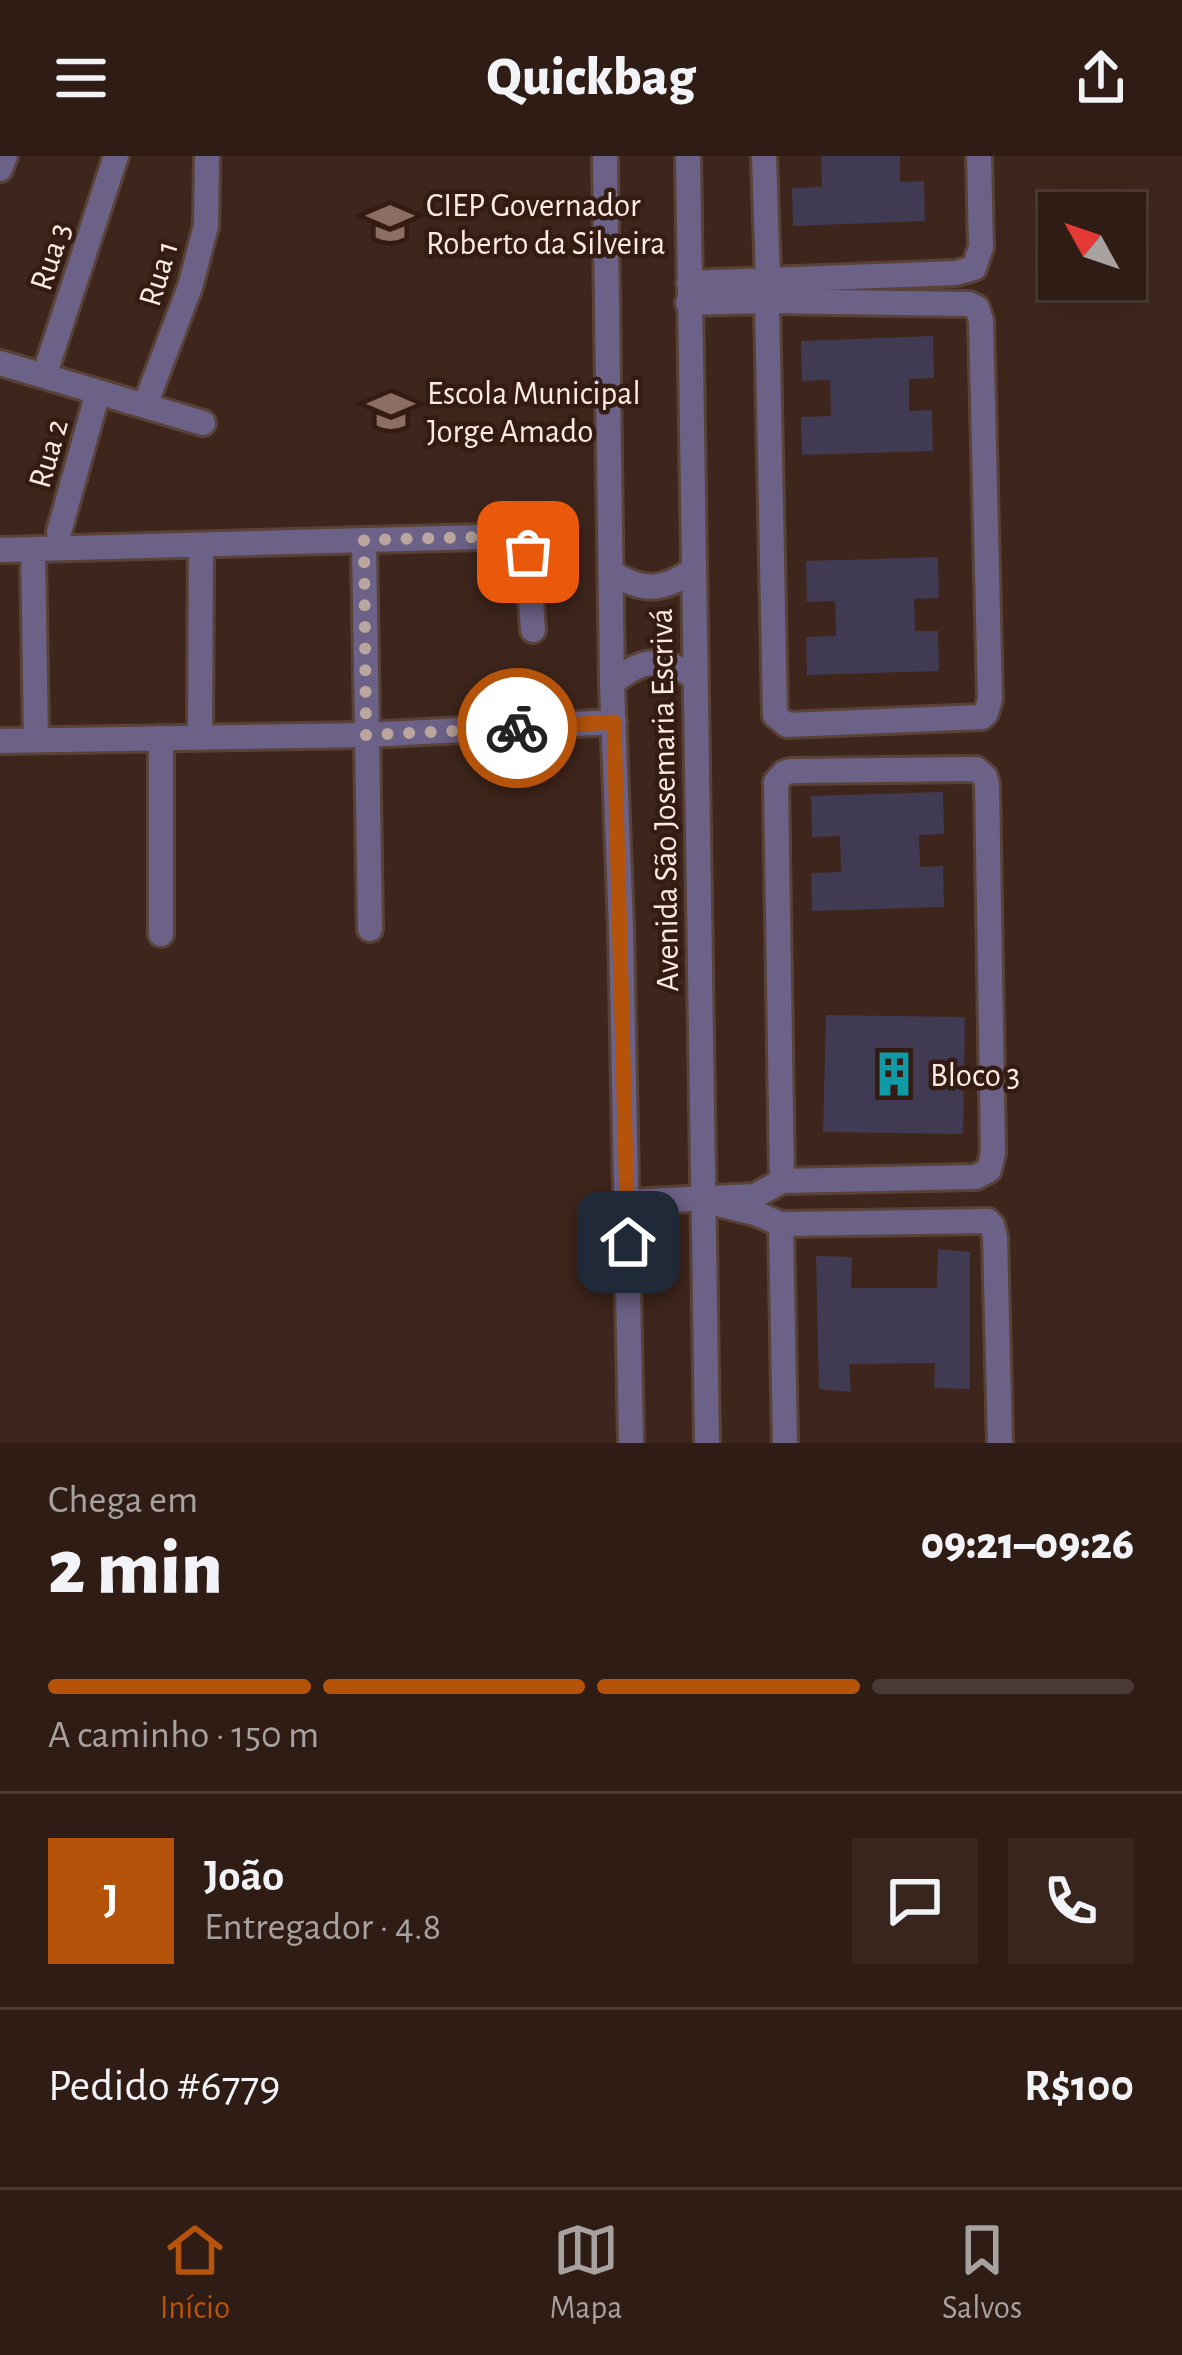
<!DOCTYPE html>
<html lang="pt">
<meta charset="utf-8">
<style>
body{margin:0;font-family:"Alegreya Sans",sans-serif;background:#37251e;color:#f1f3f6;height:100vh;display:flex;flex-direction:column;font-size:45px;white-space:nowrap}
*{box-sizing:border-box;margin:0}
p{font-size:39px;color:#a7a1a0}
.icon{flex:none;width:66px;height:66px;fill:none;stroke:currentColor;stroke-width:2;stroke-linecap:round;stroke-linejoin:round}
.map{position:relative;height:1287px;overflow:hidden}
.side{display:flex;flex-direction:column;background:#2f1c15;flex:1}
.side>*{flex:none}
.needle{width:78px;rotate:310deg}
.controls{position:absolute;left:1038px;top:36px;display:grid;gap:24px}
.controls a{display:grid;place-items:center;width:108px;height:108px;border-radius:0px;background:#2f1c15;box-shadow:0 12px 48px #0002,0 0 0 3px #4a3a34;font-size:60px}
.pin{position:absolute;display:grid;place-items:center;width:102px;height:102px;color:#fff;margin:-51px;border-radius:24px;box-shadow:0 6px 18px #0006}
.courier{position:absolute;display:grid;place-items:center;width:120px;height:120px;margin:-60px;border:9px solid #b45309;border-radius:50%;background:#fff;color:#222;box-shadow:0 3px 15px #0007}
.head em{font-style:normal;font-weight:800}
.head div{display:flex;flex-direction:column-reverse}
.head{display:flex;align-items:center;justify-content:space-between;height:204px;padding:0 48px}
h1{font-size:78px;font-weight:800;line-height:90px}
.bar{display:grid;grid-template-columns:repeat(4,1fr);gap:18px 12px;align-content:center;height:144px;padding:0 48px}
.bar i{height:15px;border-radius:9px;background:#4a3a34}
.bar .on{background:#b45309}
.bar p{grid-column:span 4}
.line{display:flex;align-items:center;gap:30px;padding:0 48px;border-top:3px solid #4a3a34}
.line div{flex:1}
.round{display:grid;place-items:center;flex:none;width:126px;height:126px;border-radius:0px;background:#37251e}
header{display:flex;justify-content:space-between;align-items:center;height:156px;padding:0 48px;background:#2f1c15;font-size:54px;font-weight:800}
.tabs{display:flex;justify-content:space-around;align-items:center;height:168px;border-top:3px solid #4a3a34;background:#2f1c15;font-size:33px;color:#a7a1a0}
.tabs a{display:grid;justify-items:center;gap:6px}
.tabs .on{color:#b45309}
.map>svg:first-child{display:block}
.building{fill:#403a53}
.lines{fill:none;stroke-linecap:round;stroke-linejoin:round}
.street-casing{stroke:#594238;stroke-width:30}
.street{stroke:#6c6287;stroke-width:24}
.done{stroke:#baa69e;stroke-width:12;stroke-dasharray:0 21.6}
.route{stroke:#b45309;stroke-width:15}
.labels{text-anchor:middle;stroke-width:9;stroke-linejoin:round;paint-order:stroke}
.poi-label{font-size:33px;fill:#fcebe4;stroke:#341c12;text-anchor:start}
.street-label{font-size:33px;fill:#fcebe4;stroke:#341c12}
</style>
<header><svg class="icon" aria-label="menu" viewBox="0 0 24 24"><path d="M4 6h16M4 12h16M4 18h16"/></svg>Quickbag<svg class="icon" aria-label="share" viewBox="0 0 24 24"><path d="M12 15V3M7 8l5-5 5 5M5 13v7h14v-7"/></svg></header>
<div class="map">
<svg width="1182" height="1287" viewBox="0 0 1182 1287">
<rect width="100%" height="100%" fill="#3f261c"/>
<path class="building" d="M821,0H900V26L924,25L925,65L793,70L792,32L822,31Z
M933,180L934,222L909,223V255L932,254L933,295L802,299L801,261L831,260L830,224L802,225L801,185Z
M938,401L939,442L914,443L915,475H938L939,515L807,519L806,481L836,480L835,445L807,446L806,405Z
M943,636L944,678L919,679L920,711L943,710L944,751L812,755L811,717L841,716L840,680L812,681L811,640Z
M826,859L965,861L963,978L823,976Z
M938,1093L970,1096V1233L934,1232L935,1207L849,1208L851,1236L819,1233L816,1100L852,1101L851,1132H937Z"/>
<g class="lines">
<g class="street-casing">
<path id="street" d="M605,0L612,528L621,773L631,1287
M688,0L707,1287
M764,0L768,125
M0,13L5,0
M689,127L956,117L974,112L981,91L979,0
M688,147L767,145L969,148L977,152L981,164L990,543L986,557L982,561L787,569L775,559L767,145
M0,207L203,267
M44,220L116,0
M145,249L190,131L206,70L207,0
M59,376L98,236
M364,384L370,773
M0,394L515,380L527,390L533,474
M33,394L36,584
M612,417C643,436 662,435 692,415
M612,528C641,502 660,501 694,520
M200,581L201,390
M161,582V778
M0,585L366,579L614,566
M627,1046L755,1040L782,1025L976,1021L989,1014L993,997L987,628L985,621L976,613L790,615L784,617L776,626L782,1025
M722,1049L755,1057L781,1068L988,1065L992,1069L995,1081L1000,1287
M781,1068L785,1287"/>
</g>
<use href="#street" class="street"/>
</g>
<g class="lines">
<path class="done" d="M517,572L366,579L364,384L514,380L524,384L528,396"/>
<path class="route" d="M517,572L614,566L628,1086"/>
</g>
<defs>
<g id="school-bare" transform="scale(3.6)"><path d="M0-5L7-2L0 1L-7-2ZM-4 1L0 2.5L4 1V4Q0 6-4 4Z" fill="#8d6e63" stroke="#341c12" stroke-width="2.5" paint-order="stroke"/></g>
<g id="building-bare" transform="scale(3.6)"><path d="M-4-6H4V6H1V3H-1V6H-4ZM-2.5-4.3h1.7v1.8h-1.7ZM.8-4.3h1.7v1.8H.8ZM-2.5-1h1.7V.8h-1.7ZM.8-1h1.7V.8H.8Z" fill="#0f9aa8" stroke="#341c12" stroke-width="2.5" paint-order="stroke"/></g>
</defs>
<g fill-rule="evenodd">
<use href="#school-bare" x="390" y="67"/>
<use href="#school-bare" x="391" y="255"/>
<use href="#building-bare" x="894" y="918"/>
</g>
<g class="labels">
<g class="poi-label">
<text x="426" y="60">CIEP Governador<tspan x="426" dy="38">Roberto da Silveira</tspan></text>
<text x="427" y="248">Escola Municipal<tspan x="427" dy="38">Jorge Amado</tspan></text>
<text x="930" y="930">Bloco 3</text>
</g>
<g class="street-label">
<text transform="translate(49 100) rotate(-72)" y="12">Rua 3</text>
<text transform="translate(157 117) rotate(-73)" y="12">Rua 1</text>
<text transform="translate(47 297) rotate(-74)" y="12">Rua 2</text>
<text transform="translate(663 644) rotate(-91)" y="12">Avenida São Josemaria Escrivá</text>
</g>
</g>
</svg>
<div class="controls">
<a><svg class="needle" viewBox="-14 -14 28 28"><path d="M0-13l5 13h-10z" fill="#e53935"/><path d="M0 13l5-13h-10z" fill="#a7a1a0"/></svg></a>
</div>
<div class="pin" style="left:528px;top:396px;background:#ea580c"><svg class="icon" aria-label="bag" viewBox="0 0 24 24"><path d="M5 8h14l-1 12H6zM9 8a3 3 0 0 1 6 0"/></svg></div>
<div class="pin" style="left:628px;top:1086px;background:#1f2937"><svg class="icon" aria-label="home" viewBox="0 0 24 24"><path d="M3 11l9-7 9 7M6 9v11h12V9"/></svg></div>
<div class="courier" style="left:517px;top:572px"><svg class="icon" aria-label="bike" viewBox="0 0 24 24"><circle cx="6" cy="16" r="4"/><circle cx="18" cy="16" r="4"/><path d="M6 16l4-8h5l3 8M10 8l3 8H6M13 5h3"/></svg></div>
</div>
<section class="side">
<div class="head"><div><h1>2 min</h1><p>Chega em</p></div><em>09:21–09:26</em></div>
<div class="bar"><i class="on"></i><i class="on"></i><i class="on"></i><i></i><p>A caminho · 150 m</p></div>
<div class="line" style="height:216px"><b class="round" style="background:#b45309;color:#fff">J</b><div><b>João</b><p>Entregador · 4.8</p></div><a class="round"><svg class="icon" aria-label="chat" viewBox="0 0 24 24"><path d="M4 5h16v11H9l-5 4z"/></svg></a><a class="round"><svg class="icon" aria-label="phone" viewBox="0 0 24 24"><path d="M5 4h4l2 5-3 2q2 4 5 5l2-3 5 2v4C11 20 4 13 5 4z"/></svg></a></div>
<div class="line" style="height:156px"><div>Pedido #6779</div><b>R$100</b></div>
</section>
<nav class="tabs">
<a class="on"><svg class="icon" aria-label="home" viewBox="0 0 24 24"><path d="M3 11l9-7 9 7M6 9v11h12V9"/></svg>Início</a>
<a><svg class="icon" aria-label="map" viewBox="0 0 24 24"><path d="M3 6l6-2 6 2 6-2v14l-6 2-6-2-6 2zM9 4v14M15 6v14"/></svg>Mapa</a>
<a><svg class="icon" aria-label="saved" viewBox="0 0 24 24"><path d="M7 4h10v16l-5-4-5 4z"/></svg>Salvos</a>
</nav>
